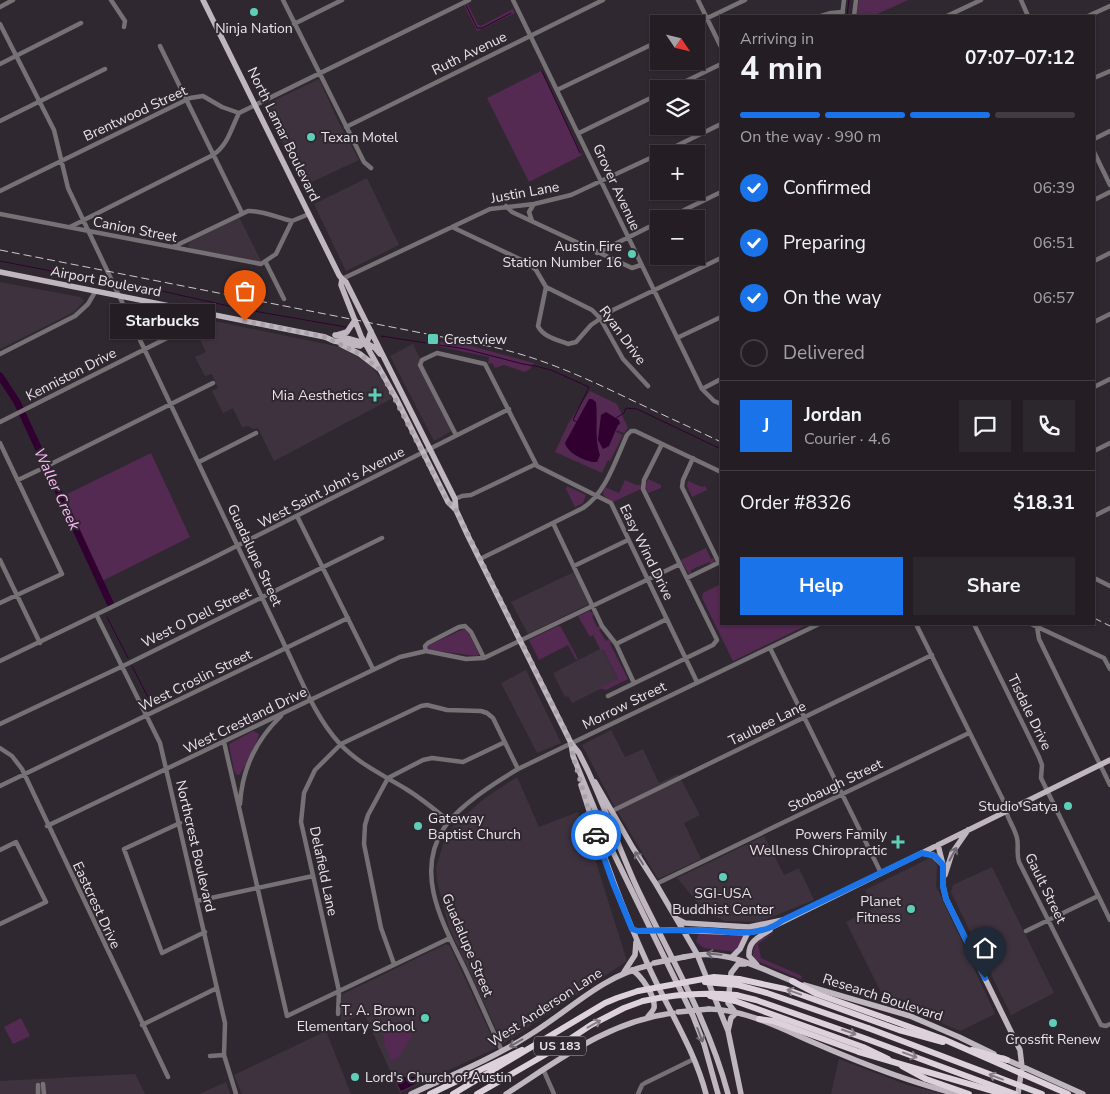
<!DOCTYPE html>
<meta charset="utf-8">
<style>
body{margin:0;font-family:"Nunito Sans",sans-serif;background:#2c272c;color:#f1f3f6;height:100vh;display:flex;flex-direction:column;font-size:19px;white-space:nowrap}
*{box-sizing:border-box;margin:0}
p{font-size:16px;color:#a3a2a6}
.icon{flex:none;width:28px;height:28px;fill:none;stroke:currentColor;stroke-width:2;stroke-linecap:round;stroke-linejoin:round}
.map{position:relative;flex:1;overflow:hidden}
.panel{position:absolute;left:720px;top:15px;width:375px;height:610px;display:flex;flex-direction:column;background:#241e24;border-radius:0px;box-shadow:0 1px 4px #0004,0 0 0 1px #413c41}
.panel>*{flex:none}
.needle{width:32px;rotate:125deg}
.tools{position:absolute;left:650px;top:15px;display:grid;gap:10px}
.tools a{display:grid;place-items:center;width:55px;height:55px;border-radius:0px;background:#241e24;box-shadow:0 1px 4px #0004,0 0 0 1px #413c41;font-size:25px}
.pin{position:absolute;display:grid;place-items:center;width:42px;height:42px;color:#fff;margin:-51px -21px;border-radius:50% 50% 50% 0;rotate:-45deg;box-shadow:0 0 5px #0007}
.pin .icon{rotate:45deg}
.courier{position:absolute;display:grid;place-items:center;width:50px;height:50px;margin:-25px;border:4px solid #1a73e8;border-radius:50%;background:#fff;color:#222;box-shadow:0 1px 6px #0007}
.bubble{position:absolute;height:35px;border-radius:0px;background:#241e24;box-shadow:0 1px 4px #0004,0 0 0 1px #413c41;font-size:16px;font-weight:700;line-height:35px;text-align:center}
.summary em{font-style:normal;font-weight:700}
.summary div{display:flex;flex-direction:column-reverse}
.summary{display:flex;align-items:center;justify-content:space-between;height:85px;padding:0 20px}
h1{font-size:32px;font-weight:700;line-height:38px}
.bar{display:grid;grid-template-columns:repeat(4,1fr);gap:8px 5px;align-content:center;height:60px;padding:0 20px}
.bar i{height:6px;border-radius:4px;background:#413c41}
.bar .on{background:#1a73e8}
.bar p{grid-column:span 4}
.line{display:flex;align-items:center;gap:12px;padding:0 20px;border-top:1px solid #413c41}
.line div{flex:1}
.round{display:grid;place-items:center;flex:none;width:52px;height:52px;border-radius:0px;background:#2c272c}
ol{padding:0 20px;list-style:none}
li{display:flex;align-items:center;gap:15px;height:55px}
li p{margin-inline-start:auto}
li .icon{padding:5px;border-radius:50%;background:#1a73e8;color:#fff;stroke-width:4}
li:last-child{color:#a3a2a6}
li i{width:28px;height:28px;border:2px solid #413c41;border-radius:50%}
.cta{display:flex;gap:10px;margin-top:auto;padding:10px 20px}
.cta a{flex:1;height:58px;border-radius:0px;background:#1a73e8;color:#fff;font-size:20px;font-weight:700;line-height:58px;text-align:center}
.cta a+a{background:#2c272c;color:#f1f3f6}
.map>svg:first-child{display:block}
.built{fill:#3e323e}
.green{fill:#542952}
.water{fill:#310031}
.lines{fill:none;stroke-linecap:round;stroke-linejoin:round}
.stream{stroke:#310031;stroke-width:1}
.river{stroke:#310031;stroke-width:7}
.minor{stroke:#757175;stroke-width:4.5}
.major{stroke:#bfb6bf;stroke-width:5.5}
.highway{stroke:#ddd2dc;stroke-width:6}
.rail{stroke:#cdc8cd;stroke-width:1;stroke-dasharray:8 4;stroke-linecap:butt}
.major-bridge{stroke:#bfb6bf;stroke-width:5.5}
.highway-bridge{stroke:#ddd2dc;stroke-width:6}
.oneway{stroke:#706870}
.oneway2{stroke:#867d86}
.done{stroke:#a9a3a9;stroke-width:5;stroke-dasharray:0 9}
.route{stroke:#1a73e8;stroke-width:6}
.poi-dot{fill:#5eceb8;stroke:#302830;stroke-width:2}
.labels{text-anchor:middle;stroke-width:4;stroke-linejoin:round;paint-order:stroke}
.shield{fill:#302830;stroke:#b2acb2;stroke-width:1}
.shield-label{font-size:12px;font-weight:bold;fill:#eae5ea}
.poi-label{font-size:14px;fill:#eae5ea;stroke:#302830;text-anchor:end}
.street-label{font-size:14px;fill:#eae5ea;stroke:#302830}
.water-label{font-size:15px;font-style:italic;fill:#fbbcf7;stroke:#302830}
</style>
<div class="map">
<svg width="1110" height="1094" viewBox="0 0 1110 1094">
<rect width="100%" height="100%" fill="#302830"/>
<path class="built" d="M319,79L338,121L359,160L303,186L265,105Z
M367,178L399,245L346,271L314,204Z
M239,217L261,261L260,262L191,249L189,247L188,245L191,241Z
M0,282L80,297L84,301L74,312L0,349Z
M209,320L345,348L368,362L383,381L393,398L274,461L258,428L254,429L248,426L242,427L233,408L223,413L212,391L218,388L212,374L205,376L195,357L206,352L194,327Z
M413,344L455,429L434,441L390,356Z
M574,572L589,604L528,634L511,602Z
M602,648L618,680L572,703L568,696L565,697L553,673Z
M526,670L561,743L537,753L501,683Z
M611,730L625,757L643,749L659,783L678,774L700,815L684,823L701,859L658,879L613,804L582,745Z
M517,777L539,827L578,812L595,859L627,961L503,1044L449,928L437,881L436,868L445,838L453,826L485,798Z
M764,836L784,875L799,868L814,900L759,922L724,921L703,909L677,878Z
M930,858L934,859L937,866L936,886L995,1014L960,1031L914,1011L886,1002L846,922L874,908L865,890Z
M992,867L1054,993L1011,1015L951,892L953,885Z
M446,944L450,946L487,1026L496,1048L400,1093L364,1013L341,1023V995Z
M326,1031L351,1094H242L234,1075Z
M839,1059L907,1085L944,1094H831Z
M135,1074L145,1094H0V1081Z
M226,1082L230,1094H199Z"/>
<path class="green" d="M859,0H908L873,16H856Z
M467,3L478,25L481,26L513,9L515,13L477,31L464,5Z
M541,71L582,155L529,182L487,98Z
M445,339L534,363L530,369L525,372L504,365L495,368L492,363L488,364L489,357L433,345L434,341L444,342Z
M590,391L617,404L628,428L624,433L617,430L616,432L623,435L610,461L608,460L602,473L555,452L568,424Z
M151,453L190,537L102,581L61,497Z
M648,479L661,485V488L648,493L645,486Z
M625,480L636,485H641V489L613,502L604,496L603,492L605,487L619,493Z
M688,481L702,487L705,486L707,490L692,497L687,486Z
M567,486L586,495L583,503L575,507L566,489Z
M706,548L711,559L714,558V563L711,564L709,562L691,570V574L688,573L681,560Z
M721,584V624H809L733,661L702,598L703,593Z
M589,611L593,613L594,614L592,616L597,627L600,626L601,629L599,630L606,641L609,639L611,643L610,644L628,679L606,690L600,688L618,679L603,649H600L593,635L590,637L578,616Z
M558,626L561,627L578,659L576,660L568,645L539,660L529,640Z
M464,629L468,632L479,654L477,656L430,650L428,648L429,645Z
M253,731L259,734C259,739 243,772 239,775H237L234,771L229,744Z
M775,932L758,944L761,958L802,976L801,978L803,980L757,961L753,956C752,941 763,938 775,932Z
M701,933L744,936L740,947L735,952L704,948L696,942L698,935Z
M21,1018L30,1036L13,1044L4,1027Z
M391,1022L413,1035L398,1058L392,1061L385,1047L383,1033Z"/>
<path class="water" d="M589,399H592L596,402C598,420 594,439 600,455L597,462C587,463 567,453 565,443Z
M606,412L619,420L620,424L618,425L609,446L603,449L598,440L601,415Z
M395,1075L404,1077L424,1076L426,1079L401,1091L393,1076Z"/>
<g class="lines">
<path class="stream" d="M466,5L477,28H482L511,13
M847,16L849,0
M542,71L580,153
M0,261L108,282
M120,285L148,288L242,309L346,327
M381,336L465,349L523,364L535,366L551,370L589,387L573,420L577,422
M616,418L624,413L626,408L637,409L721,449
M107,617L128,658
M132,666L152,705"/>
<path class="river" d="M0,376L17,402L110,603"/>
<path class="minor" d="M111,0L125,21L124,27
M283,0L364,162L371,168
M513,0L702,389L714,401L721,404
M698,0L721,47
M1021,0L1028,16
M0,7L13,0
M821,16L831,13L843,12
M842,16L844,0
M854,16L856,0
M947,16L981,0
M1088,16L1110,6
M0,24L54,130L68,188L286,648C302,681 315,717 340,744C359,764 383,775 406,789C421,798 435,810 449,821
M294,24L342,0
M695,24L745,0
M160,46L242,213
M0,64L81,23
M1094,78L1110,71
M670,89L721,64
M557,90L659,41
M0,121L105,69
M346,127L603,0
M579,133L659,94
M1094,139L1110,131
M1094,152L1110,185
M660,154L721,124
M0,191L190,98L203,96L222,107L239,113L469,0
M1094,200L1110,192
M506,206L512,212L632,268L641,265
M0,214L261,264L276,254L292,221L309,214
M666,219L721,192
M532,221L529,212L534,204
M70,227L213,155C228,145 231,129 239,113
M452,227L528,263L536,270L546,287L592,310L600,318L623,359L648,386
M173,247L248,211C263,210 277,218 292,221
M597,253L659,222
M1094,261L1110,253
M266,263L284,299
M342,279L490,209L534,204L571,195L659,154
M546,287L538,326C543,337 558,340 568,344L576,342L591,325L613,310L721,258
M1094,322L1110,314
M677,338L721,317
M0,354L75,316L88,304L95,292
M1094,387L1110,379
M702,389L721,379
M0,422L193,325L196,322L199,312
M456,435L420,365L422,360L437,353L485,364L537,466L611,503L697,682
M0,443L62,574L0,603
M1094,451L1110,443
M693,458L683,480L682,487L719,563
M199,462L256,433
M51,464L213,383
M18,480L39,470
M455,499L462,496L471,495L536,464
M297,516L373,669
M1094,516L1110,508
M553,523L602,626L616,644L634,683
M480,559L583,508C606,493 616,459 627,435L631,431H635L721,472
M0,560L40,643
M574,566L628,540
M687,578L720,562
M1094,578L1110,586
M97,616L160,743L225,1023L224,1055L236,1094
M916,624L1005,804C1005,817 1014,825 1017,838C1019,846 1016,853 1019,862L1101,1025L1106,1026L1110,1024
M974,624L1039,757L1042,765L1041,778L1110,920
M1031,624L1104,658L1110,669
M1037,627L1039,639L1110,785
M616,644L667,619
M770,648L881,873
M426,651L466,659L484,658L680,564
M0,661L205,562L509,409
M608,696L713,645L717,640L643,489L644,480L662,444
M0,724L123,666L382,538
M224,742L287,1016L450,938
M0,748L12,756L22,769L168,1077
M388,778L368,815L365,825L364,844L381,928L394,964
M388,778L423,760L432,758L463,762L505,742
M0,786L348,618
M240,804C242,769 256,740 281,716
M612,811L932,655
M180,823L124,849L162,953L205,932
M47,826L400,657L426,651L425,646L428,643L459,627L465,626L471,632L484,658
M0,850L16,842L46,902L0,924
M656,884L969,733
M197,901L313,876
M1026,931L1098,896
M338,1014L339,991L301,822L304,793L315,770L341,744L421,706L427,705L447,710L481,711L487,713L493,718L518,769
M142,1025L217,988
M502,1051C490,1024 478,997 466,971C445,927 413,875 444,828C458,806 496,782 518,769L819,624
M210,1056L224,1055
M543,1069L554,1094
M43,1084L44,1094
M38,1085V1094
M638,1094L642,1085L645,1083L694,1059"/>
<path class="major" d="M203,0L339,275L342,279L346,282L455,499L456,510L468,536L571,743L579,753L587,769C606,809 620,852 639,892C671,958 709,1022 728,1094
M0,272L325,337L334,341L360,346L368,340L371,331
M342,279L341,285L361,336L396,398L448,502L456,510
M335,335L368,344L375,348L380,354
M337,335L347,332L355,320
M342,345L360,354L378,368
M571,743L573,756L609,844L693,1016L704,1044L718,1094
M595,782L633,848L656,884L697,954L728,1031L741,1094
M581,785C600,847 621,906 648,965C667,1008 694,1048 706,1094
M938,845L943,865V886L946,899L1020,1050L1022,1067L1018,1094
M922,853L933,855L941,863
M945,875L952,853L968,830
M677,919L685,923L749,927L783,920
M672,930L747,933L768,929L1110,760
M684,957C726,947 757,968 795,982
M732,957L740,949L749,930
M757,965L749,956C748,941 759,937 770,930
M632,970C641,975 656,997 654,1008C653,1011 649,1015 647,1018
M624,972L635,955L636,942
M804,985L910,1016L959,1037L994,1054
M709,1009C748,1010 782,1029 817,1044C863,1064 909,1082 957,1094
M735,1012L728,1003L731,973L738,964H745
M728,1031L731,1018L736,1013
M1003,1058L1083,1094
M411,1094C452,1075 494,1058 531,1034C573,1008 600,977 650,965
M506,1094C559,1060 609,1021 673,1013"/>
<path class="highway" d="M739,979L785,989L899,1030L943,1042
M792,981L817,994L888,1019
M738,985L767,993L868,1028
M736,995L756,1000L864,1038L1015,1094
M735,1001L863,1047L888,1059
M759,1019L773,1021L859,1052
M972,1050L1007,1060
M902,1066L926,1079L969,1094
M430,1094L522,1050
M453,1094L605,1003L617,998L638,991
M477,1094L555,1049L591,1025L624,1008L643,1001"/>
<path class="rail" d="M0,250L493,347C538,357 579,375 621,395C654,411 688,426 721,442
M1094,618L1110,626"/>
<path class="major-bridge" d="M638,931L672,930
M654,963L684,957
M678,1012L709,1009"/>
<path class="highway-bridge" d="M705,982L738,985
M638,991L714,977L739,979
M710,996L735,1001
M643,1001C675,994 704,992 736,995
M888,1019L943,1039L1068,1094
M868,1028L1042,1094
M859,1052L1003,1094"/>
</g>
<defs><path id="oneway-shaft" d="M-6 0H5M1.5-3L5.5 0L1.5 3" fill="none" stroke-width="1.6" stroke-linecap="round" stroke-linejoin="round" transform="scale(1.25)"/></defs>
<g class="oneway">
<use href="#oneway-shaft" transform="translate(953 854) rotate(-61)"/>
<use href="#oneway-shaft" transform="translate(639 858) rotate(-123)"/>
<use href="#oneway-shaft" transform="translate(714 954) rotate(-175)"/>
<use href="#oneway-shaft" transform="translate(700 1035) rotate(69)"/>
<use href="#oneway-shaft" transform="translate(516 1043) rotate(150)"/>
</g>
<g class="oneway2">
<use href="#oneway-shaft" transform="translate(794 992) rotate(-160)"/>
<use href="#oneway-shaft" transform="translate(594 1024) rotate(-29)"/>
<use href="#oneway-shaft" transform="translate(849 1032) rotate(19)"/>
<use href="#oneway-shaft" transform="translate(910 1055) rotate(20)"/>
<use href="#oneway-shaft" transform="translate(996 1077) rotate(-159)"/>
</g>
<g class="lines">
<path class="done" d="M245,321L325,337L360,354L378,368L382,374L448,502L456,510L570,740L573,756L596,835"/>
<path class="route" d="M596,835L613,883L632,929L638,931C659,930 680,930 701,930C729,931 759,939 783,920L922,853L935,856L943,865V886L946,899L985,978"/>
</g>
<g class="poi-dot">
<circle cx="254" cy="12" r="5"/>
<circle cx="311" cy="137" r="5"/>
<circle cx="632" cy="254" r="5"/>
<rect x="427" y="333" width="12" height="12" rx="2.5"/>
<path d="M372.5 387.5h5v5h5v5h-5v5h-5v-5h-5v-5h5z"/>
<circle cx="1068" cy="806" r="5"/>
<circle cx="418" cy="826" r="5"/>
<path d="M895.5 834.5h5v5h5v5h-5v5h-5v-5h-5v-5h5z"/>
<circle cx="723" cy="877" r="5"/>
<circle cx="911" cy="909" r="5"/>
<circle cx="425" cy="1018" r="5"/>
<circle cx="1053" cy="1023" r="5"/>
<circle cx="355" cy="1077" r="5"/>
</g>
<g class="labels">
<rect class="shield" x="534" y="1036.5" width="52" height="19" rx="4"/>
<g class="shield-label">
<text x="560" y="1050">US 183</text>
</g>
<g class="poi-label">
<text x="254" y="33" text-anchor="middle">Ninja Nation</text>
<text x="321" y="142" text-anchor="start">Texan Motel</text>
<text x="622" y="251">Austin Fire<tspan x="622" dy="16">Station Number 16</tspan></text>
<text x="444" y="344" text-anchor="start">Crestview</text>
<text x="364" y="400">Mia Aesthetics</text>
<text x="1058" y="811">Studio Satya</text>
<text x="428" y="823" text-anchor="start">Gateway<tspan x="428" dy="16">Baptist Church</tspan></text>
<text x="887" y="839">Powers Family<tspan x="887" dy="16">Wellness Chiropractic</tspan></text>
<text x="723" y="898" text-anchor="middle">SGI-USA<tspan x="723" dy="16">Buddhist Center</tspan></text>
<text x="901" y="906">Planet<tspan x="901" dy="16">Fitness</tspan></text>
<text x="415" y="1015">T. A. Brown<tspan x="415" dy="16">Elementary School</tspan></text>
<text x="1053" y="1044" text-anchor="middle">Crossfit Renew</text>
<text x="365" y="1082" text-anchor="start">Lord's Church of Austin</text>
</g>
<g class="street-label">
<text transform="translate(469 53) rotate(-26)" y="5">Ruth Avenue</text>
<text transform="translate(135 113) rotate(-25)" y="5">Brentwood Street</text>
<text transform="translate(284 134) rotate(64)" y="5">North Lamar Boulevard</text>
<text transform="translate(617 187) rotate(65)" y="5">Grover Avenue</text>
<text transform="translate(525 192) rotate(-10)" y="5">Justin Lane</text>
<text transform="translate(135 229) rotate(11)" y="5">Canion Street</text>
<text transform="translate(106 281) rotate(11)" y="5">Airport Boulevard</text>
<text transform="translate(623 335) rotate(54)" y="5">Ryan Drive</text>
<text transform="translate(71 374) rotate(-27)" y="5">Kenniston Drive</text>
<text transform="translate(331 487) rotate(-27)" y="5">West Saint John's Avenue</text>
<text transform="translate(647 552) rotate(64)" y="5">Easy Wind Drive</text>
<text transform="translate(255 555) rotate(65)" y="5">Guadalupe Street</text>
<text transform="translate(196 617) rotate(-26)" y="5">West O Dell Street</text>
<text transform="translate(195 680) rotate(-26)" y="5">West Croslin Street</text>
<text transform="translate(624 705) rotate(-26)" y="5">Morrow Street</text>
<text transform="translate(1030 712) rotate(64)" y="5">Tisdale Drive</text>
<text transform="translate(245 720) rotate(-26)" y="5">West Crestland Drive</text>
<text transform="translate(767 723) rotate(-26)" y="5">Taulbee Lane</text>
<text transform="translate(835 785) rotate(-26)" y="5">Stobaugh Street</text>
<text transform="translate(196 846) rotate(77)" y="5">Northcrest Boulevard</text>
<text transform="translate(324 871) rotate(78)" y="5">Delafield Lane</text>
<text transform="translate(1046 888) rotate(64)" y="5">Gault Street</text>
<text transform="translate(97 905) rotate(65)" y="5">Eastcrest Drive</text>
<text transform="translate(468 945) rotate(67)" y="5">Guadalupe Street</text>
<text transform="translate(883 997) rotate(18)" y="5">Research Boulevard</text>
<text transform="translate(545 1007) rotate(-33)" y="5">West Anderson Lane</text>
</g>
<g class="water-label">
<text transform="translate(57 489) rotate(65)" y="5">Waller Creek</text>
</g>
</g>
</svg>
<div class="tools">
<a><svg class="needle" viewBox="-14 -14 28 28"><path d="M0-13l5 13h-10z" fill="#e53935"/><path d="M0 13l5-13h-10z" fill="#a3a2a6"/></svg></a>
<a><svg class="icon" aria-label="layers" viewBox="0 0 24 24"><path d="M12 4l9 5-9 5-9-5zM3 14l9 5 9-5"/></svg></a>
<a>+</a>
<a>−</a>
</div>
<div class="pin" style="left:245px;top:321px;background:#ea580c"><svg class="icon" aria-label="bag" viewBox="0 0 24 24"><path d="M5 8h14l-1 12H6zM9 8a3 3 0 0 1 6 0"/></svg></div>
<div class="pin" style="left:985px;top:978px;background:#1f2937"><svg class="icon" aria-label="home" viewBox="0 0 24 24"><path d="M3 11l9-7 9 7M6 9v11h12V9"/></svg></div>
<div class="courier" style="left:596px;top:835px"><svg class="icon" aria-label="car" viewBox="0 0 24 24"><path d="M5 17H2v-5l4-1 3-4h7l3 4 3 1v5h-3M9 17h6M6 11h13"/><circle cx="7" cy="17" r="2"/><circle cx="17" cy="17" r="2"/></svg></div>
<div class="bubble" style="left:110px;top:304px;width:105px">Starbucks</div>
<section class="panel">
<div class="summary"><div><h1>4 min</h1><p>Arriving in</p></div><em>07:07–07:12</em></div>
<div class="bar"><i class="on"></i><i class="on"></i><i class="on"></i><i></i><p>On the way · 990 m</p></div>
<ol>
<li><svg class="icon" aria-label="check" viewBox="0 0 24 24"><path d="M5 12l5 5 9-10"/></svg>Confirmed<p>06:39</p></li>
<li><svg class="icon" aria-label="check" viewBox="0 0 24 24"><path d="M5 12l5 5 9-10"/></svg>Preparing<p>06:51</p></li>
<li><svg class="icon" aria-label="check" viewBox="0 0 24 24"><path d="M5 12l5 5 9-10"/></svg>On the way<p>06:57</p></li>
<li><i></i>Delivered</li>
</ol>
<div class="line" style="height:90px"><b class="round" style="background:#1a73e8;color:#fff">J</b><div><b>Jordan</b><p>Courier · 4.6</p></div><a class="round"><svg class="icon" aria-label="chat" viewBox="0 0 24 24"><path d="M4 5h16v11H9l-5 4z"/></svg></a><a class="round"><svg class="icon" aria-label="phone" viewBox="0 0 24 24"><path d="M5 4h4l2 5-3 2q2 4 5 5l2-3 5 2v4C11 20 4 13 5 4z"/></svg></a></div>
<div class="line" style="height:65px"><div>Order #8326</div><b>$18.31</b></div>
<div class="cta"><a>Help</a><a>Share</a></div>
</section>
</div>
